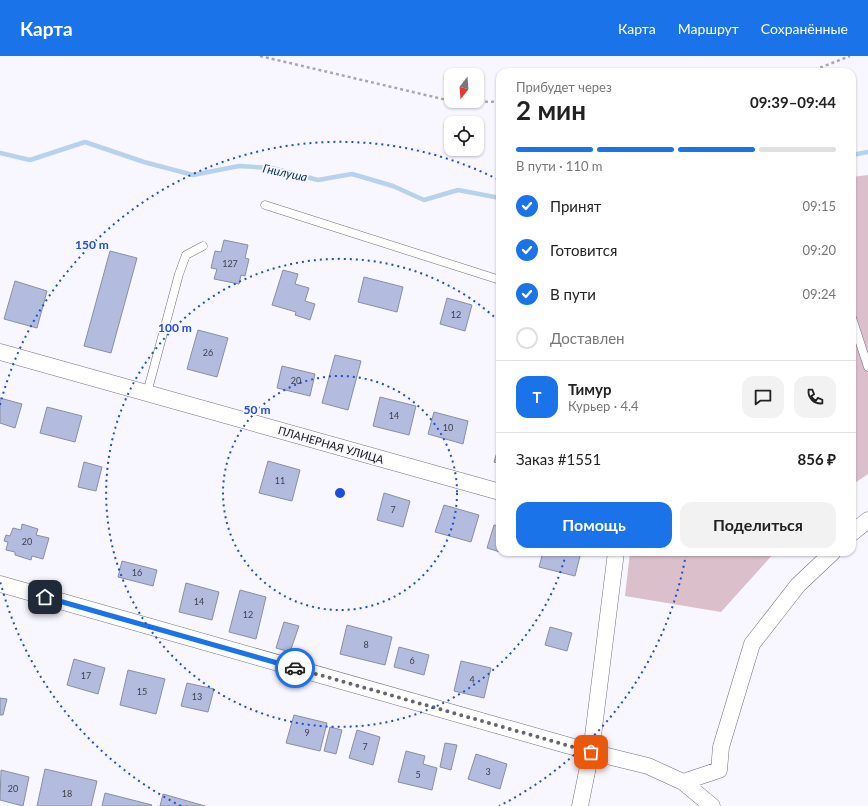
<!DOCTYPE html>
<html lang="ru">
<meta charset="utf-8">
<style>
body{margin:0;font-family:Lato,sans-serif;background:#f2f2f2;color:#222;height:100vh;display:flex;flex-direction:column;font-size:15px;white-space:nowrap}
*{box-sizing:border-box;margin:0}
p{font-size:13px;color:#767676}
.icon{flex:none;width:22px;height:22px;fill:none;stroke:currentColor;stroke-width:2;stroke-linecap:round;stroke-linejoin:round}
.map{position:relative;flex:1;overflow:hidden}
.side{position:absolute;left:496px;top:12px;width:360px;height:488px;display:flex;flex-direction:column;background:#fff;border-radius:12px;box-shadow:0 1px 3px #0004}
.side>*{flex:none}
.needle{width:26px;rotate:197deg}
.fabs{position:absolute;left:444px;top:12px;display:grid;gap:8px}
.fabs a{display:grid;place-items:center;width:40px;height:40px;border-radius:8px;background:#fff;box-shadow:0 1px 3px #0004;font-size:20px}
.pin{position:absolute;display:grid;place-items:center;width:34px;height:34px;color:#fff;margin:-17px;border-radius:8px;box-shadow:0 2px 6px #0006}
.courier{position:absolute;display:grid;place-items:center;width:40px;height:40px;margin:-20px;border:3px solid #1a73e8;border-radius:50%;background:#fff;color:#222;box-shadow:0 1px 5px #0007}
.summary em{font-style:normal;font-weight:700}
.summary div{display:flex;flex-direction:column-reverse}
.summary{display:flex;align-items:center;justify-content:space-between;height:68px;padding:0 20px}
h1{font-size:26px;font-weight:700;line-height:30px}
.bar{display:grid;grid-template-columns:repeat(4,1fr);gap:6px 4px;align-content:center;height:48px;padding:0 20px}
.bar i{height:5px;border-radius:3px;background:#e0e0e0}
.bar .active{background:#1a73e8}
.bar p{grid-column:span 4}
.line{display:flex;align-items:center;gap:10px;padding:0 20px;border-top:1px solid #e0e0e0}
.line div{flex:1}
.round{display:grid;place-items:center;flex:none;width:42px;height:42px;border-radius:12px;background:#f2f2f2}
ol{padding:0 20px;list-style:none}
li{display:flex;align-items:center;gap:12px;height:44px}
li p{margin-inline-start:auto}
li .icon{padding:4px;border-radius:50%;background:#1a73e8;color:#fff;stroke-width:4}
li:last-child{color:#767676}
li i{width:22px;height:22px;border:2px solid #e0e0e0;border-radius:50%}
.action{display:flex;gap:8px;margin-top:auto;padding:8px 20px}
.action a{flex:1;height:46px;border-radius:12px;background:#1a73e8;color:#fff;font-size:16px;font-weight:700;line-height:46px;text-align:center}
.action a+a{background:#f2f2f2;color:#222}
header{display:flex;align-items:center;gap:24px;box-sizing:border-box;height:56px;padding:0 20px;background:#1a73e8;color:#fff}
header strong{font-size:19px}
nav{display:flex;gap:22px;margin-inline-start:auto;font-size:14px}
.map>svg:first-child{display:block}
.green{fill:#dbbfca}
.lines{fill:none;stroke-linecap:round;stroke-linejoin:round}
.stream{stroke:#b6d2ed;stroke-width:4.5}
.building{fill:#b3bcde;stroke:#888ea3}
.lane-casing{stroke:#746f82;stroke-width:9}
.street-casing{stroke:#746f82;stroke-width:17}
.path{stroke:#a9a7b0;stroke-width:2.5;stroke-dasharray:3 3;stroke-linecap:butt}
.lane{stroke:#fff;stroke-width:8}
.street{stroke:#fff;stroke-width:16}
.done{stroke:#66646c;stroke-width:4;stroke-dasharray:0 7.2}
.route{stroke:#1a73e8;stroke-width:5}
.ring{fill:none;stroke:#1d4ed8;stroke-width:2;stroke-dasharray:2 4}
.labels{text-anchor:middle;stroke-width:3.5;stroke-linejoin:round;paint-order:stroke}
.number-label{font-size:9px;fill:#3f404d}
.street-label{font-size:11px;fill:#18161d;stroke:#f8f6ff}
.water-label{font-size:12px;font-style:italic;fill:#033456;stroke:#f8f6ff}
.centre{fill:#1d4ed8;stroke:#f8f6ff;stroke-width:2}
.ring-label{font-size:12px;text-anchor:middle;font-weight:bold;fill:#1d4ed8;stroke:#f8f6ff;stroke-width:3.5;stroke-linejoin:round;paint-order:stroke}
</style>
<header>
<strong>Карта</strong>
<nav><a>Карта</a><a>Маршрут</a><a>Сохранённые</a></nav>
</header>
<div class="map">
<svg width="868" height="750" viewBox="0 0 868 750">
<rect width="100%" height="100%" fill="#f8f6ff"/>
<path class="green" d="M868,119V418L852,429V121Z
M630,496H775L721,556L625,540Z"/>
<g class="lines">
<path class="stream" d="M0,97L30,104L85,86L144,106L193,119L239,110L272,112L318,124L352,118L393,130L424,144L458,134L500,142
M852,99L868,96"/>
</g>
<path class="building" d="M224,184L248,189L245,202L249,203L245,220L241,219L239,228L214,223L217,213L211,212L215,195L221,196Z
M110,195L137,202L111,297L84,290Z
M283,214L298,218L295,228L309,232L305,245L315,248L310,264L295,259L296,256L272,249Z
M364,221L403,231L397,256L358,246Z
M15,225L47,235L37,272L4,263Z
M447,242L472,249L465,275L440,268Z
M198,274L228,282L217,321L187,313Z
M335,299L361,305L348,354L322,347Z
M282,310L315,318L310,340L277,332Z
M380,341L416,350L409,379L373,370Z
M0,342L22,348L15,372L0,367Z
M47,351L82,360L75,386L40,377Z
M434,356L468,365L463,388L428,378Z
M500,386V408L494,406Z
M268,405L300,414L292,445L259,437Z
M84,406L102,411L96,435L78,431Z
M384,437L410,445L403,471L377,464Z
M444,449L479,459L471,486L435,476Z
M22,468L38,473L36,479L49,482L43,503L32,500L31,504L15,499V496L6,494L8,486L4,485L6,479L10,480L13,472L21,474Z
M494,469L500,470V496H511L510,499L487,492Z
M543,496H581L575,520L539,511Z
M122,505L157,514L153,530L118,521Z
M186,527L219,536L212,564L179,556Z
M240,534L266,541L256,583L229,576Z
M284,566L299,570L290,596L276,592Z
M347,569L392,581L385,609L340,598Z
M550,571L572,577L567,595L545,589Z
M399,591L429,599L424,619L394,611Z
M74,603L105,612L98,638L67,629Z
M461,605L491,612L484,642L454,635Z
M128,614L165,623L156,658L120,649Z
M187,627L214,633L208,656L181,650Z
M0,642L7,643L3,659H0Z
M294,659L327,667L320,695L286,687Z
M330,671L342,674L336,698L324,695Z
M357,674L380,681L373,709L349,702Z
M445,687L457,689L451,714L440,711Z
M406,695L425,700L423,708L437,712L432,734L398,726Z
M476,698L507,708L500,733L468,723Z
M45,713L97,725L91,750H37Z
M1,714L29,721L23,750L0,744Z
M105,737L152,749L151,750H102Z
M163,738L205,750H160Z"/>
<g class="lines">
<g class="lane-casing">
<path id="lane" d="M265,149L500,224
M852,262L868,311
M147,337L179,218L186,199L203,190"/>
</g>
<g class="street-casing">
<path id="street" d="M0,296L500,436
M852,477L868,464
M0,528L591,696L648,710L683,726L712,750
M683,726L719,714L721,691L752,588L798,529L833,496
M580,750L591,696L616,496"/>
</g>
<path class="path" d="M260,0L451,45
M809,16L850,0
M455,45L500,46"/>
<use href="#lane" class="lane"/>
<use href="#street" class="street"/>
</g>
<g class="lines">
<path class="done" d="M295,612L591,696"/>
<path class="route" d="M45,541L295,612"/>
</g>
<g class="ring">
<circle cx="340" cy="437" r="117"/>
<path d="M566 498A234 234 0 1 1 500 266"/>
<path d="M686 498A351 351 0 0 1 499 750M181 750A351 351 0 0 1 0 525M0 349A351 351 0 0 1 499 124"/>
</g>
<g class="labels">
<g class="number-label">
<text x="230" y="211">127</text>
<text x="456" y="262">12</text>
<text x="208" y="300">26</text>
<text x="296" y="328">20</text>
<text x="394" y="363">14</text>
<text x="448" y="375">10</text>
<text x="280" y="428">11</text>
<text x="393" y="457">7</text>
<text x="27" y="489">20</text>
<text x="137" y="520">16</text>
<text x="199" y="549">14</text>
<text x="248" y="562">12</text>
<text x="366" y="592">8</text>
<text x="412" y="608">6</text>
<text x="86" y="623">17</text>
<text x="472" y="627">4</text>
<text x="142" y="639">15</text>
<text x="197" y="644">13</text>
<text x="307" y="680">9</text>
<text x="365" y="694">7</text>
<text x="488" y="719">3</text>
<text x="418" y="722">5</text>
<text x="13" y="736">20</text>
<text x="67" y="741">18</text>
</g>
<g class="street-label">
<text transform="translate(331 389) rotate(16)" y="4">ПЛАНЕРНАЯ УЛИЦА</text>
</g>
<g class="water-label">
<text transform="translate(285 117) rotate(12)" y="4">Гнилуша</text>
</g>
</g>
<circle cx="340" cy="437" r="6" class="centre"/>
<g class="ring-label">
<text x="92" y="193">150 m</text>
<text x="175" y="276">100 m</text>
<text x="257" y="358">50 m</text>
</g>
</svg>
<div class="fabs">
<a><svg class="needle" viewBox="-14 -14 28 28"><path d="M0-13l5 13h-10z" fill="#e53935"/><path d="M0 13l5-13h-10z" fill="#767676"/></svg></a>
<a><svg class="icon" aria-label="locate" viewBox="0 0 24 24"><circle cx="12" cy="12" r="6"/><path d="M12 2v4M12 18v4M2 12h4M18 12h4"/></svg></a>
</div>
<div class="pin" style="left:591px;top:696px;background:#ea580c"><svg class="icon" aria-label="bag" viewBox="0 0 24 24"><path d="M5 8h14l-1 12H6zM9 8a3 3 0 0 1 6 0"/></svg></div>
<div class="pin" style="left:45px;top:541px;background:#1f2937"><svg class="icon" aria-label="home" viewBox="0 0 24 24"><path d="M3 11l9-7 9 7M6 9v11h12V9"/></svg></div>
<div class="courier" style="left:295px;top:612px"><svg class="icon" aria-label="car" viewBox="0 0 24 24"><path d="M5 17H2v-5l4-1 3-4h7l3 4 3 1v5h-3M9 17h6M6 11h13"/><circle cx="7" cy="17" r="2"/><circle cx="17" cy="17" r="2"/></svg></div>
<section class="side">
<div class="summary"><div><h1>2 мин</h1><p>Прибудет через</p></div><em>09:39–09:44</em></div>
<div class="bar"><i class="active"></i><i class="active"></i><i class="active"></i><i></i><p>В пути · 110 m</p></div>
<ol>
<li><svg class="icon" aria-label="check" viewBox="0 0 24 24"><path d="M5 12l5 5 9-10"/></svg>Принят<p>09:15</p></li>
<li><svg class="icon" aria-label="check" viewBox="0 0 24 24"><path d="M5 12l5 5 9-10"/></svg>Готовится<p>09:20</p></li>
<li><svg class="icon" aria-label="check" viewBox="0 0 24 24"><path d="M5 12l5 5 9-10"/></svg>В пути<p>09:24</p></li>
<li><i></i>Доставлен</li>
</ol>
<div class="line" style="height:72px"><b class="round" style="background:#1a73e8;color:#fff">Т</b><div><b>Тимур</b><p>Курьер · 4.4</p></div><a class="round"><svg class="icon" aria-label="chat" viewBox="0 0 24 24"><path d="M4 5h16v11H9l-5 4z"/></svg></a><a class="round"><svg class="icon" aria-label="phone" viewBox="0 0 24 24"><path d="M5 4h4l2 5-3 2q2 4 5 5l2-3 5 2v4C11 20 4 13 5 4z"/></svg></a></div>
<div class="line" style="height:52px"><div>Заказ #1551</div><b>856 ₽</b></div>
<div class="action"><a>Помощь</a><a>Поделиться</a></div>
</section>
</div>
